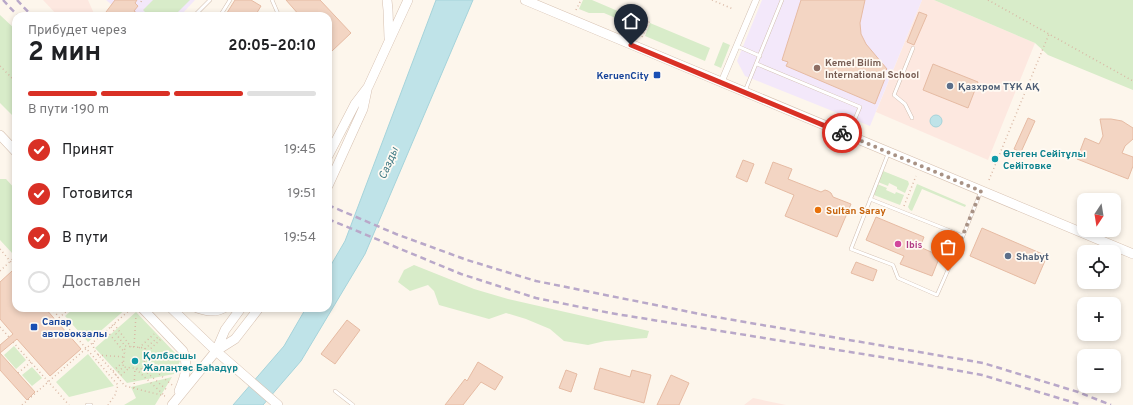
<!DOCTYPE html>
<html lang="ru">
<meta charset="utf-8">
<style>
body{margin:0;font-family:Overpass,sans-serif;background:#f2f2f2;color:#202124;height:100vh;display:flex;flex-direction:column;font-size:15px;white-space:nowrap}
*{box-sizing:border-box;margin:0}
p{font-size:13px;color:#757577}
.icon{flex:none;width:22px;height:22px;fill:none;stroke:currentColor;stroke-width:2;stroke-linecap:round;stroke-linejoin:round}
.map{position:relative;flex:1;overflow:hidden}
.panel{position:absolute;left:12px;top:12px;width:320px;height:300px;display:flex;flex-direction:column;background:#fff;border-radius:12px;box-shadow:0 2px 6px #0003}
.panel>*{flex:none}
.needle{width:26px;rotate:192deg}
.controls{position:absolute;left:1077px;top:193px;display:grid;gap:8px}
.controls a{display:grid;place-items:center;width:44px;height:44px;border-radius:8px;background:#fff;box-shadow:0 2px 6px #0003;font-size:20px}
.pin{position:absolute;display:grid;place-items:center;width:34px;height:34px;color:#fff;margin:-41px -17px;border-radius:50% 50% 50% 0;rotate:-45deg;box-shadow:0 0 4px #0007}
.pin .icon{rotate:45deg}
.courier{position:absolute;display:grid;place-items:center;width:40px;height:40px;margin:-20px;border:3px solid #d93025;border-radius:50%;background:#fff;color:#222;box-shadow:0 1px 5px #0007}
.headline em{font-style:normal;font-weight:700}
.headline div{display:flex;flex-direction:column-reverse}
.headline{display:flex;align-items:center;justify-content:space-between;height:68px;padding:0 16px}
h1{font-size:26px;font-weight:700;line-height:30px}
.bar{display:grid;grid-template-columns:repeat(4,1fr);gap:6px 4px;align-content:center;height:48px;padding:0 16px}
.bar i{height:5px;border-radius:3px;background:#e0e0e0}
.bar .active{background:#d93025}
.bar p{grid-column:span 4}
ol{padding:0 16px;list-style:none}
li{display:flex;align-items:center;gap:12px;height:44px}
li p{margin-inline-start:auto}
li .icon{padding:4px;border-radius:50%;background:#d93025;color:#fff;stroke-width:4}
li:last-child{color:#757577}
li i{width:22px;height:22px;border:2px solid #e0e0e0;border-radius:50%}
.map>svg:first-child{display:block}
.commercial{fill:#fde8e0}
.education{fill:#f3e8fa}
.green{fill:#d8ecc9}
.water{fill:#bfe3e8;stroke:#a5d3da}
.building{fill:#f3d5c3;stroke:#e6bba3}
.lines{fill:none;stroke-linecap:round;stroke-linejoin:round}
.lane-casing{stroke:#d1beb0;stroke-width:4}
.street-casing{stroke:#d1beb0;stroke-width:7}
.secondary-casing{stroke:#d6c0b0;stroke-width:10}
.path{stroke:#d9b8a5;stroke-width:1.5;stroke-dasharray:1 3;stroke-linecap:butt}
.lane{stroke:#fff;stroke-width:3}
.street{stroke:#fff;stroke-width:6}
.secondary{stroke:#fff;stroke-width:9}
.rail{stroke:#b9a8c9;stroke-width:2.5;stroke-dasharray:6 4;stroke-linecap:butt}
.done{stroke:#a89285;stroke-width:4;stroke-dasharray:0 7.2}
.route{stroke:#d93025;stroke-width:5}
.education-dot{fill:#8d6e63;stroke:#fffaf3;stroke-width:1.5}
.transit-dot{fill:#1a4fb4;stroke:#fffaf3;stroke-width:1.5}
.service-dot{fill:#5c6f8a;stroke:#fffaf3;stroke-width:1.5}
.culture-dot{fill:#0f9aa8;stroke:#fffaf3;stroke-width:1.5}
.food-dot{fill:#e8710a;stroke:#fffaf3;stroke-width:1.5}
.hotel-dot{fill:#d1479c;stroke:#fffaf3;stroke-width:1.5}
.labels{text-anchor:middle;stroke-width:3.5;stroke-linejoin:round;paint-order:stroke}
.education-label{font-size:10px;font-weight:bold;fill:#785e54;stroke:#fffaf3;text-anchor:start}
.transit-label{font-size:10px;font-weight:bold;fill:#164399;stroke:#fffaf3;text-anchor:end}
.service-label{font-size:10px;font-weight:bold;fill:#4e5e75;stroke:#fffaf3;text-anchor:start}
.culture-label{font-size:10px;font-weight:bold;fill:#0d838f;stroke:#fffaf3;text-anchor:start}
.food-label{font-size:10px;font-weight:bold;fill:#c56008;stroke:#fffaf3;text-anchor:start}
.hotel-label{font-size:10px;font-weight:bold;fill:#b23c85;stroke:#fffaf3;text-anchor:start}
.water-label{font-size:11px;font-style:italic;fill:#437c86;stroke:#fffaf3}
</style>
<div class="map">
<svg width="1133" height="405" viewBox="0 0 1133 405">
<rect width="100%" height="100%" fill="#fdf6ec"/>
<path class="commercial" d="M43,0H88L95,16H58Z
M922,0H934L1035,43L988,160L876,112Z
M753,398L786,405H744Z"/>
<path class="education" d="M106,0H195L180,16H125Z
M762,0H922L870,126L745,76L737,61Z"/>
<path class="green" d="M153,0H190L174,16H149L143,10Z
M583,0H592L646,23L641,35L627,23L604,13H589L579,9Z
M934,0H1133V90L1048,55L1035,43Z
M0,15L16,30V119L0,103Z
M650,23L710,48L705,61L645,36Z
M723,42L730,45L721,68L714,65Z
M883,171L908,181L909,184L905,193L897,189V187L889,183L888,186L878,182Z
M0,179H6L16,190V249L12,253L0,240Z
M877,184L887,188L886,190L895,194L896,192L904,195L900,205L874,195Z
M917,184L966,205L965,207L922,189L912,211L910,210L908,207Z
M414,265L474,289L508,299L649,331L647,338L605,341L588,345L564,341L550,329L526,319L506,313L489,319L439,305L434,291L428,285L410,291L398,282L404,270Z
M74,308H127L88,342L65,316Z
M136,312L176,354L180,361L174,374L127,383L95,348Z
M14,346L26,360L16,369L4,355Z
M88,354L114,386L69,397L56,382Z
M32,367L42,378L32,386L22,375Z
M172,377L155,405H124L136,398L131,387Z"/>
<path class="water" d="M436,0H473L365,254L301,361L263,405H233L284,346L306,308H328V270L345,241Z
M930 121a6 6 0 1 1 12 0a6 6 0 1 1-12 0Z"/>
<path class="building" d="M115,0H137L135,3L138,6L134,11L141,16H103Z
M235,0H251L261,6L255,16H225Z
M286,0H320L351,33L332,51L328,46V16H300Z
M801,0H865L860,23L861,34L866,44L887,69L882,74L886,76L875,104L786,66L788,62L782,60Z
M919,12L927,15L914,45L907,42Z
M933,64L978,82L968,108L923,90Z
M1028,118L1035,121L1021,152L1014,149Z
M1100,119H1111L1122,121L1133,128V139L1125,146L1122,153L1133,157V166L1128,179L1077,159L1085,138L1099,144L1103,136Z
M743,160L754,164L747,182L736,177Z
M773,162L792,169L788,179L821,192L825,190L828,191L831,193L833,197L851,204L837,237L785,216L794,195L765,183Z
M876,217L924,237L920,247L940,256L932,276L900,264L904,256L866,240Z
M982,228L1047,256L1035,284L970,256Z
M856,262L877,270L873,281L851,273Z
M12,271L16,275V308H45L81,349L50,376L17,339L0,353L35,392L27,400L0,370V345L13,334L0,319V282Z
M347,320L360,330L335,364L321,354Z
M478,362L503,377L495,390L481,382L463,405H445L465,379L467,381Z
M600,368L630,377L632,370L651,375L644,403L594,389Z
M566,370L577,374L571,392L559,388Z
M671,375L689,383L679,405H657Z"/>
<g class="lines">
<g class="lane-casing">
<path id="lane" d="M272,0L279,16
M194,16L210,0
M220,16L230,0
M737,46L760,56
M757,64L860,107L849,133
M745,91L782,0
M912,118L905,104L894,95L913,48
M888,154L851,249L893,265L898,278L937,295L963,236L981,191
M870,199L963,236
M335,391L353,405
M87,405H91"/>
</g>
<g class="street-casing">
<path id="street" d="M721,83L756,0"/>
</g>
<g class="secondary-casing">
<path id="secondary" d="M387,0L388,10L389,38
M525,0L1133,254
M0,135L16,152
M328,156L355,104L368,87L408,0
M328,186L363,109L367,90
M142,308L183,351C189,365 185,377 179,391
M171,308L216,351L278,405
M197,308C206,311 215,313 224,308
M216,351L225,330L241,308
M172,405L216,351L235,339L259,308"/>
</g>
<path class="path" d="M712,0L733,9
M988,0L1133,81
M141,2L142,0
M576,10L581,0
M642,37L650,20
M0,66L16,82
M328,121L331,128
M989,180L1049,34
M904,206L916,176
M0,249L16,268
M0,271L16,256
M51,308L118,385L115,395L108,405
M59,318L70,308
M114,324L131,347
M0,327L9,337
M111,327L125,346
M107,331L125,353
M13,342L69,405
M93,343L94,350L116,375L123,367
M134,347L136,315
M139,348L154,334
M145,349L158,337
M145,354L161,339
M98,355L124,357
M144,358L176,360
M144,361L172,385
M136,369L165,396
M143,369L145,348L125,346L123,367L143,369L168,391
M113,371L123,362
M18,373L31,362
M115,374L125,386L165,396
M118,378L129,368
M134,388L135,368
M22,405L132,308"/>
<use href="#lane" class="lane"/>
<use href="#street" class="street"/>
<use href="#secondary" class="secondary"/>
<path class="rail" d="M3,0L18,16
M17,0L32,16
M328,205L396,234L467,260L536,281L710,316L983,363L1078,392L1111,405
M328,219L461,274L536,298L610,313L887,358L982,375L1082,405"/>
</g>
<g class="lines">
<path class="done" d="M842,133L981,191L948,271"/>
<path class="route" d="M631,45L842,133"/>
</g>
<circle class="education-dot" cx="817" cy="68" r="4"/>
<g class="transit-dot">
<rect x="653" y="71" width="8" height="8" rx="2"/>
<rect x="30" y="323" width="8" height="8" rx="2"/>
</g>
<g class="service-dot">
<circle cx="950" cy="86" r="4"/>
<circle cx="1008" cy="256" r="4"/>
</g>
<g class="culture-dot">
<circle cx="995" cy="159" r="4"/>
<circle cx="135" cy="361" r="4"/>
</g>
<circle class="food-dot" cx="818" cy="210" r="4"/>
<circle class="hotel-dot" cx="898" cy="244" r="4"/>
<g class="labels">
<g class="education-label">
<text x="825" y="66">Kemel Bilim<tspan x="825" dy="12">International School</tspan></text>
</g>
<g class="transit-label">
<text x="649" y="79">KeruenCity</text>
<text x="42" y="325" text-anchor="start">Сапар<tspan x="42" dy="12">автовокзалы</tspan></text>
</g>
<g class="service-label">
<text x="958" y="90">Қазхром ТҰК АҚ</text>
<text x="1016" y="260">Shabyt</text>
</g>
<g class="culture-label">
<text x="1003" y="157">Өтеген Сейітұлы<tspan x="1003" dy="12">Сейітовке</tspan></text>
<text x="143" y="359">Қолбасшы<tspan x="143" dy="12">Жалаңтөс Баһадүр</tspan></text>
</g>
<g class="food-label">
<text x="826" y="214">Sultan Saray</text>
</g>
<g class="hotel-label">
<text x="906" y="248">Ibis</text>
</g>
<g class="water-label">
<text transform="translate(388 163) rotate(-67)" y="4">Сазды</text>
</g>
</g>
</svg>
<div class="controls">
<a><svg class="needle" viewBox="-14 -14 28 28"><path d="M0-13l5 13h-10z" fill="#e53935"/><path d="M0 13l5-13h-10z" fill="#757577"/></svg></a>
<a><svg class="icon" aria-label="locate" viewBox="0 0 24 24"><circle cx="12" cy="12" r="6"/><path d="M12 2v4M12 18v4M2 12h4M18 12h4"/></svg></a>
<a>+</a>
<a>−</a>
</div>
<div class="pin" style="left:948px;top:271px;background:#ea580c"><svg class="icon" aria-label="bag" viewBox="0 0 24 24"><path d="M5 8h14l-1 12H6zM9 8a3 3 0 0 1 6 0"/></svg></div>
<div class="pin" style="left:631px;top:45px;background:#1f2937"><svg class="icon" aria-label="home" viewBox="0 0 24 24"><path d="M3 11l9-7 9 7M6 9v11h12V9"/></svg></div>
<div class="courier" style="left:842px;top:133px"><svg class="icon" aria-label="bike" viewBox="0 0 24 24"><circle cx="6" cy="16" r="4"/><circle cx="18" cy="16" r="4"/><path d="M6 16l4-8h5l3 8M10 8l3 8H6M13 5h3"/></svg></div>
<section class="panel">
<div class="headline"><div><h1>2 мин</h1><p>Прибудет через</p></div><em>20:05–20:10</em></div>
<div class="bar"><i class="active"></i><i class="active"></i><i class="active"></i><i></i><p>В пути · 190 m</p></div>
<ol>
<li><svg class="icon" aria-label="check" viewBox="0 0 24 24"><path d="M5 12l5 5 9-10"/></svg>Принят<p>19:45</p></li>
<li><svg class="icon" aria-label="check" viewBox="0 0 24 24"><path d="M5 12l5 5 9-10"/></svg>Готовится<p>19:51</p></li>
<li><svg class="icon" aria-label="check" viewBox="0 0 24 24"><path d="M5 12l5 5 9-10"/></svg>В пути<p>19:54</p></li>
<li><i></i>Доставлен</li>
</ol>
</section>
</div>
